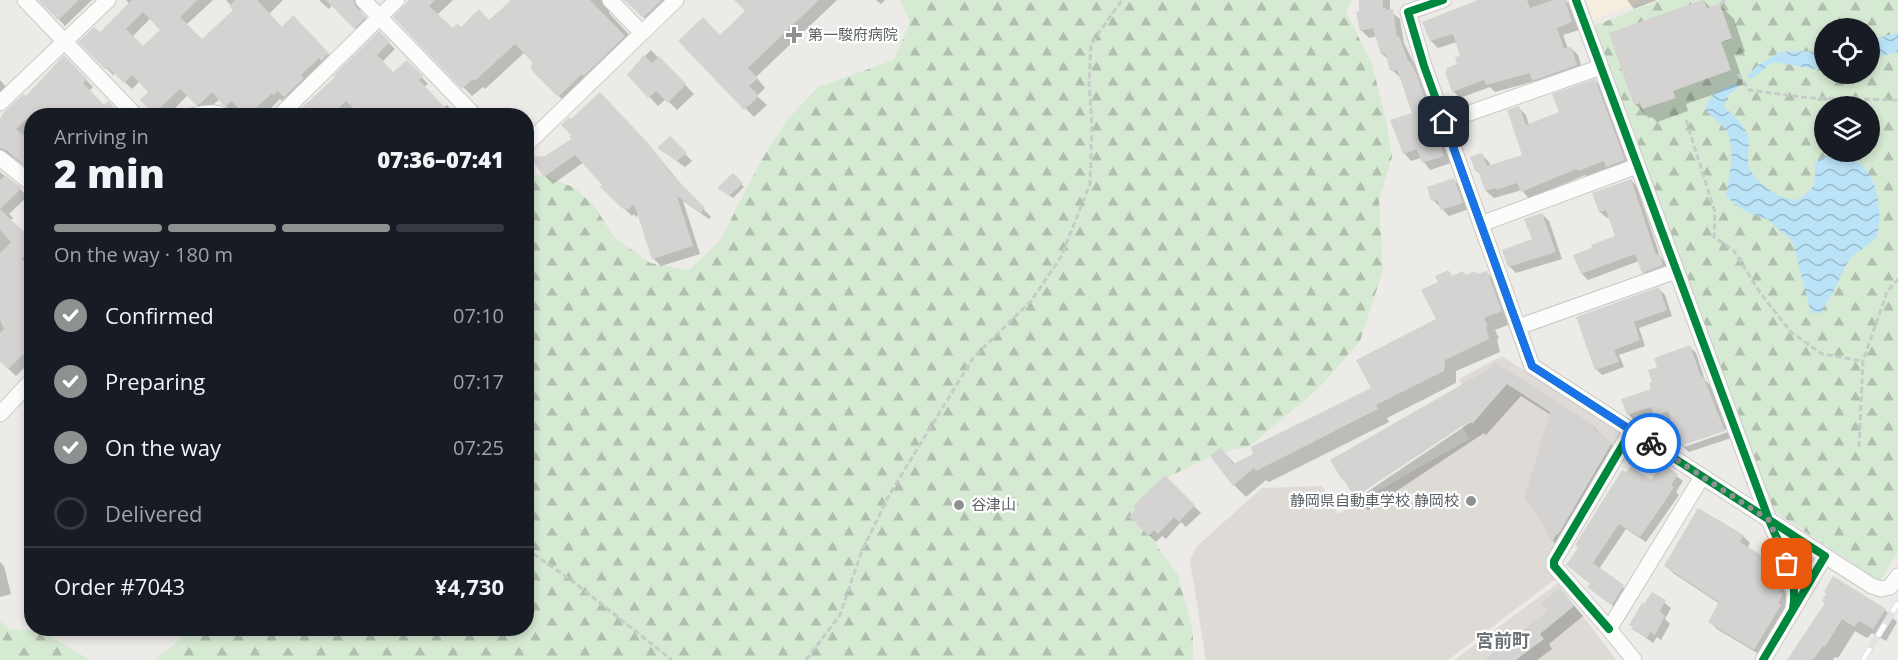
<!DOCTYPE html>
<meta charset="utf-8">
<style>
body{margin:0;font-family:"Open Sans","Noto Sans JP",sans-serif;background:#20242c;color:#f1f3f6;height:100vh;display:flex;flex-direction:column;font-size:22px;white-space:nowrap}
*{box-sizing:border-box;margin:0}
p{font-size:20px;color:#9ea1a6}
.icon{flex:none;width:33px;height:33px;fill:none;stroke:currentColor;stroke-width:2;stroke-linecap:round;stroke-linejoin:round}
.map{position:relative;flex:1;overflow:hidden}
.drawer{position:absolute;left:24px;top:108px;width:510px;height:528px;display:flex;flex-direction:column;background:#171b24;border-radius:24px;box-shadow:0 3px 9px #0003}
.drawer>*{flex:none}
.controls{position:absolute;left:1814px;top:18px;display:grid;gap:12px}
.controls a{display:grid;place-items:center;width:66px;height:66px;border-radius:50%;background:#171b24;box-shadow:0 3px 9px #0003;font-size:30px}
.pin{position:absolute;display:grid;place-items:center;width:51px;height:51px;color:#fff;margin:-26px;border-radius:12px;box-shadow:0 3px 9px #0006}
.courier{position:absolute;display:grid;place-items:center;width:60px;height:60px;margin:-30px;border:4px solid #1a73e8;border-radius:50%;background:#fff;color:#222;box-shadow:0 2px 8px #0007}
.overview em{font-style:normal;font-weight:800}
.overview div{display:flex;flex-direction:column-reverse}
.overview{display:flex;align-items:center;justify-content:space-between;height:102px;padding:0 30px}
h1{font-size:39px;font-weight:800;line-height:45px}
.bar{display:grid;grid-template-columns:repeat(4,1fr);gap:9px 6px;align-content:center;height:72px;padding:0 30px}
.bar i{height:8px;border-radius:4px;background:#363941}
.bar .on{background:#8e9192}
.bar p{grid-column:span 4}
.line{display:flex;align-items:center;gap:15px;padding:0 30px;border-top:2px solid #363941}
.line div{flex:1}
ol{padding:0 30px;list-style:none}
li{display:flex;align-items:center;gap:18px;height:66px}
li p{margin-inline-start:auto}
li .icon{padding:6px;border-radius:50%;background:#8e9192;color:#fff;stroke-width:4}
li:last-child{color:#9ea1a6}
li i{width:33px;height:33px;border:3px solid #363941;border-radius:50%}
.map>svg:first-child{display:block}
.commercial{fill:#f6efe0}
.education{fill:#dedbd6}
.forest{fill:url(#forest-firs);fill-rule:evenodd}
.water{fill:url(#water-waves)}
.shadow{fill:#0003;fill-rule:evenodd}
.building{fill:#d4d3d1;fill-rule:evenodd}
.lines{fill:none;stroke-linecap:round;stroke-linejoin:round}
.street-casing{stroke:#c9c9c9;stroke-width:17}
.path{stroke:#c6ccc9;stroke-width:3;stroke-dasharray:6 3;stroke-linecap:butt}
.street{stroke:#fcfcfb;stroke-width:15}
.rail-casing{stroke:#e3e2e2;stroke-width:7}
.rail{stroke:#fff;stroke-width:4.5;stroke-dasharray:14;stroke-linecap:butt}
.cycleway-casing{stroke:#fff;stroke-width:11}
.cycleway{stroke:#00873e;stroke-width:8}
.done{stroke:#8e9192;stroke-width:6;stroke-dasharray:0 10.8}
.route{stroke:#1a73e8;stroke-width:8}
.poi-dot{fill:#8e9192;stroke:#fff;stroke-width:2}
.labels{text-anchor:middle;stroke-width:4.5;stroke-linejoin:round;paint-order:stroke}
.poi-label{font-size:15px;fill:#5c6165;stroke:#fff;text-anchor:start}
.quarter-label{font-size:18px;font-weight:bold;fill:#6d7377;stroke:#fff}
</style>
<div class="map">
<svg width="1898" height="660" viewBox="0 0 1898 660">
<defs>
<pattern id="forest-firs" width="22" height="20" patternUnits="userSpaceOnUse" patternTransform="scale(1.5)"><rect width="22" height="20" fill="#d6e9d2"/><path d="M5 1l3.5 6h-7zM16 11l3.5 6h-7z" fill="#b1c0ae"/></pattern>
<pattern id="water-waves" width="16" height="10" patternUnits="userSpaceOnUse" patternTransform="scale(1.5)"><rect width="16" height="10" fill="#bae3f8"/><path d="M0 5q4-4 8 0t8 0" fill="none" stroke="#9abbcc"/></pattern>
</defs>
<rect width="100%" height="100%" fill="#ecebe7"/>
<path class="commercial" d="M1585,0H1647L1592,20Z"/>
<path class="education" d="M1502,356L1622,433L1553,548L1557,578L1448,660H1206L1190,561L1196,547L1262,488L1322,486L1338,514L1469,439L1454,410L1467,396L1459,379Z
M1558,583L1616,660H1454Z"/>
<path class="forest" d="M900,0H1351L1346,12L1372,64L1386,120L1392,157L1379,200L1383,270L1360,341L1319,388L1250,446L1213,455L1170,476L1149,504L1148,528L1161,553L1178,574L1193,633V660H155L186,634L187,629L526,628L527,174L546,176L575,188L595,207L614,237L650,263L689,270L720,241L759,164L787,120L818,87L894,60L910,22Z
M1660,0H1898V551L1880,581L1772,510L1594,26ZM1824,28H1869V74H1824ZM1824,106H1869V152H1824Z
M0,620L10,629L43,632L90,660H0Z"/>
<path class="water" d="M1898,33V52L1869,59V40Z
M1824,51V69H1815L1773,62L1751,79L1747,76L1757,66L1780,52Z
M1736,83L1738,88L1727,96L1724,107C1732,115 1744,123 1748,136C1750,144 1747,155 1748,164C1751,179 1782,204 1799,199C1801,198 1805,195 1806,194C1817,186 1815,176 1815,164C1822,155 1829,155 1839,156C1875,158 1883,203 1878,232C1876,243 1859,249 1852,257C1844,266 1842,274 1837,285C1832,294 1826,304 1821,313H1811L1793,243C1786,233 1775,229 1768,219C1753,216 1736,208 1726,195C1729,176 1736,150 1727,132C1722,123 1713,118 1706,111C1707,93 1721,89 1736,83Z"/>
<path class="shadow" d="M41,0H92L65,26Z
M126,0H213L186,25L202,41L235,10L226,0H283L269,14L282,28L293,17L335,61L292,103L286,97L282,101L280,99L263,116H234L220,99L204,112L188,95L167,116H157L142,100L150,92L140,81L132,89L115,73L113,75L81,42L100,34L131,5ZM151,18L162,30L143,48L132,37Z
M319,0H364L360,11L372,25L362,35L332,5L329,9Z
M411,0H453L437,15L453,30L489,22L513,0H615L609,6V13L633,39L568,105L535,72L536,63L525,52L485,89L483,87L472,96L395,17Z
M622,0H683L653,26L627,1Z
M741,0H837L756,77L765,88L757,96L767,105L754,117L680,42L720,37L747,12Z
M876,0H885L881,4Z
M1361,0H1390V11L1400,19L1404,43L1424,84L1451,163L1430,170L1421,158L1411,161L1404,153L1414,114L1401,78L1392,70L1389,60L1382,54L1377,36L1369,38L1361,30Z
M1485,0H1565L1570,5L1579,30L1563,35L1568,49L1571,48L1578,55L1583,72L1541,87L1535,81L1495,92L1490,87L1460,98L1453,91L1462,56L1457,42L1438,48L1431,41L1424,23Z
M1627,0H1657L1634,9Z
M1704,1L1711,8L1720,5L1734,19L1745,52L1734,55L1744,84L1686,104L1688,111L1657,122L1652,117L1649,118L1635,104Z
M379,33L395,49L382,62L394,74L407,62L428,84L424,87L444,107L447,105L458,116H363L353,106L344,116H302Z
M651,50L694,94L677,110L666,99L658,106L629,75L635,66Z
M64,57L93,87L89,91L104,107L120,116H32V171L9,155L0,158V119L26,98Z
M0,80L7,88L0,96Z
M1595,81L1602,88L1631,167L1587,177L1585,175L1529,199L1522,190L1494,198L1486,191L1481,175L1476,170L1482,155L1489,162L1491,167L1524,156L1519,108L1526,115L1529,125L1561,113Z
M670,138L692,161L685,167L659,148Z
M573,139L653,151L676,178L674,179L711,217L709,219L683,201L700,254L661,266L653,258L639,214L636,217L634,214L632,216L602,187L604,185L584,162L553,184L545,176L546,157Z
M0,172L28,196L9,214L13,218L10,221L23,233L32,225V360L16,376L0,361Z
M733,175L744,187L733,198L722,190Z
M1453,179L1460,186L1469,209L1449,216L1433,200Z
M1631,180L1637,187L1660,256L1665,262L1669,271L1650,278L1643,272L1639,261L1588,280L1582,274L1617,237L1610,217L1607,218L1600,212L1594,194Z
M1542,214L1549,221L1562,259L1516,273L1509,266L1534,240Z
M1463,273L1467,276L1487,273L1499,285L1513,323L1495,330L1499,338L1497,339L1500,352L1456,371V383L1387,418L1389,422L1269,482L1266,480L1246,497L1234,485L1221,449L1235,464L1373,389L1438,320L1453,277Z
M1659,289L1665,295L1672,316L1639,328L1645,346L1619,355L1624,367L1602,375L1596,369Z
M1690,347L1696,353L1705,380L1710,385L1727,429L1684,444V447L1728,432L1731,438L1689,452L1682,446L1673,419L1663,422L1656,414L1635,421L1628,414L1653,390L1659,367Z
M1490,370L1594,427L1624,457L1572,547L1570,546L1565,554L1553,541L1540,516L1551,415L1521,396L1486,435L1484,433L1368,510L1355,497L1349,486L1343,479ZM1475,416L1477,418L1358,498V494Z
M1662,465L1683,481L1676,492L1679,495L1646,542L1626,529L1599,569L1629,592L1619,610L1595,593L1591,584L1574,571L1651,482Z
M1165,477L1201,513L1186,527L1181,522L1166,539L1162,536L1156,542L1131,517Z
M1743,536L1750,543L1747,549L1773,564L1780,571L1778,574L1784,579L1781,583L1786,587L1784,590L1788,595L1786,598L1790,602L1762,656L1717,629L1710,622L1720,604L1673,573L1666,566Z
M0,562L4,566L11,594L0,597Z
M1560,590L1583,616L1549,644L1552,649L1537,660H1487L1550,611Z
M1653,594L1671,608L1665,619L1670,624L1661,640L1657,637L1653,643L1633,629Z
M1826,603L1885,610L1897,622L1886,641L1872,633L1867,638L1855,631L1838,658L1835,657L1833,660H1789Z"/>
<path class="building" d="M38,0H79L58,20Z
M132,0H198L180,17L202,39L233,10L229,6L235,0H257L282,27L293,15L329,53L321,61L319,58L301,75L304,78L284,97L278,91L273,95L272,93L248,116H245L232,101L226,106L223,105L212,92L200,104L196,105L180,89L154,114L140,100L148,92L132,75L124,83L107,67L105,69L78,42L94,27L100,32ZM143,12L160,30L143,46L126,29Z
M326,0H353L356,7L366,17L354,29Z
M409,0H435L429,6L453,28L457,23L461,27L479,9L489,20L511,0H590L625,36L584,76L582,74L558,97L534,73L530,67L533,63L515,44L475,81L473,79L462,89L393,17Z
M624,0H662L643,18Z
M734,0H819L748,68L758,78L749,86L759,96L744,110L678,41L703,17L720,35L745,11Z
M1359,0H1383V8H1386V10L1393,9L1397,37L1399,36L1408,61H1410L1417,75L1444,156L1422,163L1417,149L1403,154L1390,120L1412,113L1397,70L1390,71L1385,53L1381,55L1373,28L1360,31L1356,12L1359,11Z
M1478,0H1527L1530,8L1553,0H1565L1572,22L1557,28L1564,49L1571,46L1577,65L1532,81L1530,73L1486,85L1484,80L1452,92L1445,72L1447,71L1446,68L1457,64L1455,57L1460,56L1453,34L1430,41L1422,22Z
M1702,0H1704L1707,8L1720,4L1732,38L1721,42L1731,70L1673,91L1676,98L1642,109L1640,103L1634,105L1609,33Z
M379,31L390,42L377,55L393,72L407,60L423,76L419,80L453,116H362L346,101L331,116H300L297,112L335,77L334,75Z
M64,55L87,79L83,83L104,105L108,101L122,116H30L16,129L32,143V171L6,150L0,148V119L4,112L24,94L26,96Z
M644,55L652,63L659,56L686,84L668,103L656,91L648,98L627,75Z
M1595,79L1625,160L1606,167L1604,161L1578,171L1577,169L1521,192L1517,183L1497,190L1496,188L1485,191L1478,170L1475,171L1470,157L1482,153L1487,166L1522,155L1507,110L1519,106L1526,125L1559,112L1552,94Z
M600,92L646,141L669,169L668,170L705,208L701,213L677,196L693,246L652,259L634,204L628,210L625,208L623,209L600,187L602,185L575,155L544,177L530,157L545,156L571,139L569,136L571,135L561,125L569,117L571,119Z
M670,136L687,153L677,161L657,148Z
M733,173L743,183L729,196L717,188Z
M5,175L22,188L0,209V180Z
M1454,178L1463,203L1441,210L1437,200L1431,201L1427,187Z
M1631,179L1656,255L1659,254L1663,265L1642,273L1635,254L1581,274L1573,255L1592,248L1591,245L1615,236L1606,210L1599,212L1592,193Z
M0,209L23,231L32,223V249L21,259L32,268V346L8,369L0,362V333L4,329L0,320V253L11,242L0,230Z
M1542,213L1556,252L1508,267L1502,250L1532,239L1524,219Z
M1448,270L1452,276L1463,271L1465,275L1476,271L1477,274L1487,271L1502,311L1484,318L1488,326L1486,327L1489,339L1445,360L1444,371L1376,405L1378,409L1256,471L1254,468L1233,486L1210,456L1221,447L1233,464L1253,454L1251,447L1371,388L1356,360L1436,319L1421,290L1438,282L1435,276Z
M1659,287L1667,310L1634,322L1640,340L1614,350L1619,362L1595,370L1576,317Z
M1690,345L1701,377L1703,376L1725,431L1681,446L1668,411L1655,416L1651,407L1627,415L1621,399L1651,389L1649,383L1652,382L1648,370L1657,367L1654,358Z
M1494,362L1595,426L1594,428L1612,443L1558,535L1557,534L1552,542L1539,517L1524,499L1550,412L1507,384L1472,424L1470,421L1354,498L1344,479L1342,480L1330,460L1489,369Z
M1662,463L1678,474L1671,485L1674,487L1661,507L1640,537L1619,524L1593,563L1624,585L1612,605L1587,587L1590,583L1566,565L1578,548L1575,545L1622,470L1626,472L1631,466L1651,480Z
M1165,475L1195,505L1179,522L1174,517L1158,534L1154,530L1149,536L1129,517L1136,509L1133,506Z
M1698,508L1744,535L1740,542L1774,563L1771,567L1778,571L1774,576L1780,579L1776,583L1782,586L1779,591L1783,594L1778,603L1781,605L1754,650L1708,622L1719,602L1664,566Z
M1833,576L1886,609L1873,629L1859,621L1854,627L1842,619L1825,647L1823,646L1813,660H1787L1825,603L1822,601L1826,594L1824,592Z
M1560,588L1574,606L1540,634L1544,639L1516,660H1484L1548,611L1541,603Z
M1652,592L1666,600L1660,611L1665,616L1655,635L1650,632L1647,638L1631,629L1633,627L1629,625L1642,603L1644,604Z"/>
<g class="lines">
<g class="street-casing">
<path id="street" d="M25,0L136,116
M363,0L475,116
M610,0L642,33
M1443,0L1408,12L1424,66L1532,366L1825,556L1763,660
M1576,0L1769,520C1780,547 1799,578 1793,608
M0,103L108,0
M191,116C202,114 213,110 224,116
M279,116L397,0
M1444,122L1601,67
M526,145L676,0
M0,158L32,184
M1481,224L1637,166
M1518,327L1676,271
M0,414L32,380
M1825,556L1872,586L1881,589L1890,587L1898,576
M1609,629L1554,566V561L1631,431
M1634,660L1609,629L1702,477"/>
</g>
<path class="path" d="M1720,4L1725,0
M1738,74L1749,90L1809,98L1898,100
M1686,120L1715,212L1714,237L1734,251L1761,294L1791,332L1822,354L1863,361
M1859,447L1863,361L1887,292L1898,279
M526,549L571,580L672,660
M806,660L840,615L861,553L888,497L973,358L1031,301L1061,257L1090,184L1092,125L1089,83L1091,44L1122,0"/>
<use href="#street" class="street"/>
<g class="rail-casing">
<path id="rail" d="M1863,660L1898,603"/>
</g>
<use href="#rail" class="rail"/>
<g class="cycleway-casing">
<path id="cycleway" d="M1443,0L1408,12L1424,66L1532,366L1825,556L1763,660
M1576,0L1769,520C1780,547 1799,578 1793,608
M1609,629L1554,566V561L1631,431"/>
</g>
<use href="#cycleway" class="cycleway"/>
</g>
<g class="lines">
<path class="done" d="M1651,443L1769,520L1787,564"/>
<path class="route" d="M1444,122L1532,366L1651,443"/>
</g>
<g class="poi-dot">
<path d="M791 26h6v6h6v6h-6v6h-6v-6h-6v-6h6z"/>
<circle cx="1471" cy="501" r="6"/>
<circle cx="959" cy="505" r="6"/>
</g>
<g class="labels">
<g class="poi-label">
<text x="808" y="40">第一駿府病院</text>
<text x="1459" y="506" text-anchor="end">静岡県自動車学校 静岡校</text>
<text x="971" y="510">谷津山</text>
</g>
<g class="quarter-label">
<text x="1503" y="647">宮前町</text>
</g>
</g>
</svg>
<div class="controls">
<a><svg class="icon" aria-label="locate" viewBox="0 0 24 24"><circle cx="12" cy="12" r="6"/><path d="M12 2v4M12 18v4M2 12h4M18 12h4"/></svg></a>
<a><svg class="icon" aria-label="layers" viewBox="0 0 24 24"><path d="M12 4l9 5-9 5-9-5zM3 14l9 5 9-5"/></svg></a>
</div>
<div class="pin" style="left:1787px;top:564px;background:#ea580c"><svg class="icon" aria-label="bag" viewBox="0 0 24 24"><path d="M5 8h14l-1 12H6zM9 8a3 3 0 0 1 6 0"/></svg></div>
<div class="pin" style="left:1444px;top:122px;background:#1f2937"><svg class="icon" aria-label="home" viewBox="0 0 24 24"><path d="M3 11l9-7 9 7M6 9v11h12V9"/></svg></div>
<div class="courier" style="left:1651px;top:443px"><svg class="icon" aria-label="bike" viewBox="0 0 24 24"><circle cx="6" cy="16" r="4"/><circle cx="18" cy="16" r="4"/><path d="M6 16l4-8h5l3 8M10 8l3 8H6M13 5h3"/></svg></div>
<section class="drawer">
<div class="overview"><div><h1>2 min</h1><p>Arriving in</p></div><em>07:36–07:41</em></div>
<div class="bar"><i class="on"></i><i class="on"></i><i class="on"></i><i></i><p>On the way · 180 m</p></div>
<ol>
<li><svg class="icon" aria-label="check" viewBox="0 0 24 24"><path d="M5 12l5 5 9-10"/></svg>Confirmed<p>07:10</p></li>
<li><svg class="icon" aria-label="check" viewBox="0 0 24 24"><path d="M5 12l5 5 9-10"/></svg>Preparing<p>07:17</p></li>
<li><svg class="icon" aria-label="check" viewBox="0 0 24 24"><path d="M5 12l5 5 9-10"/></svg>On the way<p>07:25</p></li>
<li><i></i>Delivered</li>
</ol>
<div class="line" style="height:78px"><div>Order #7043</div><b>¥4,730</b></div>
</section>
</div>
